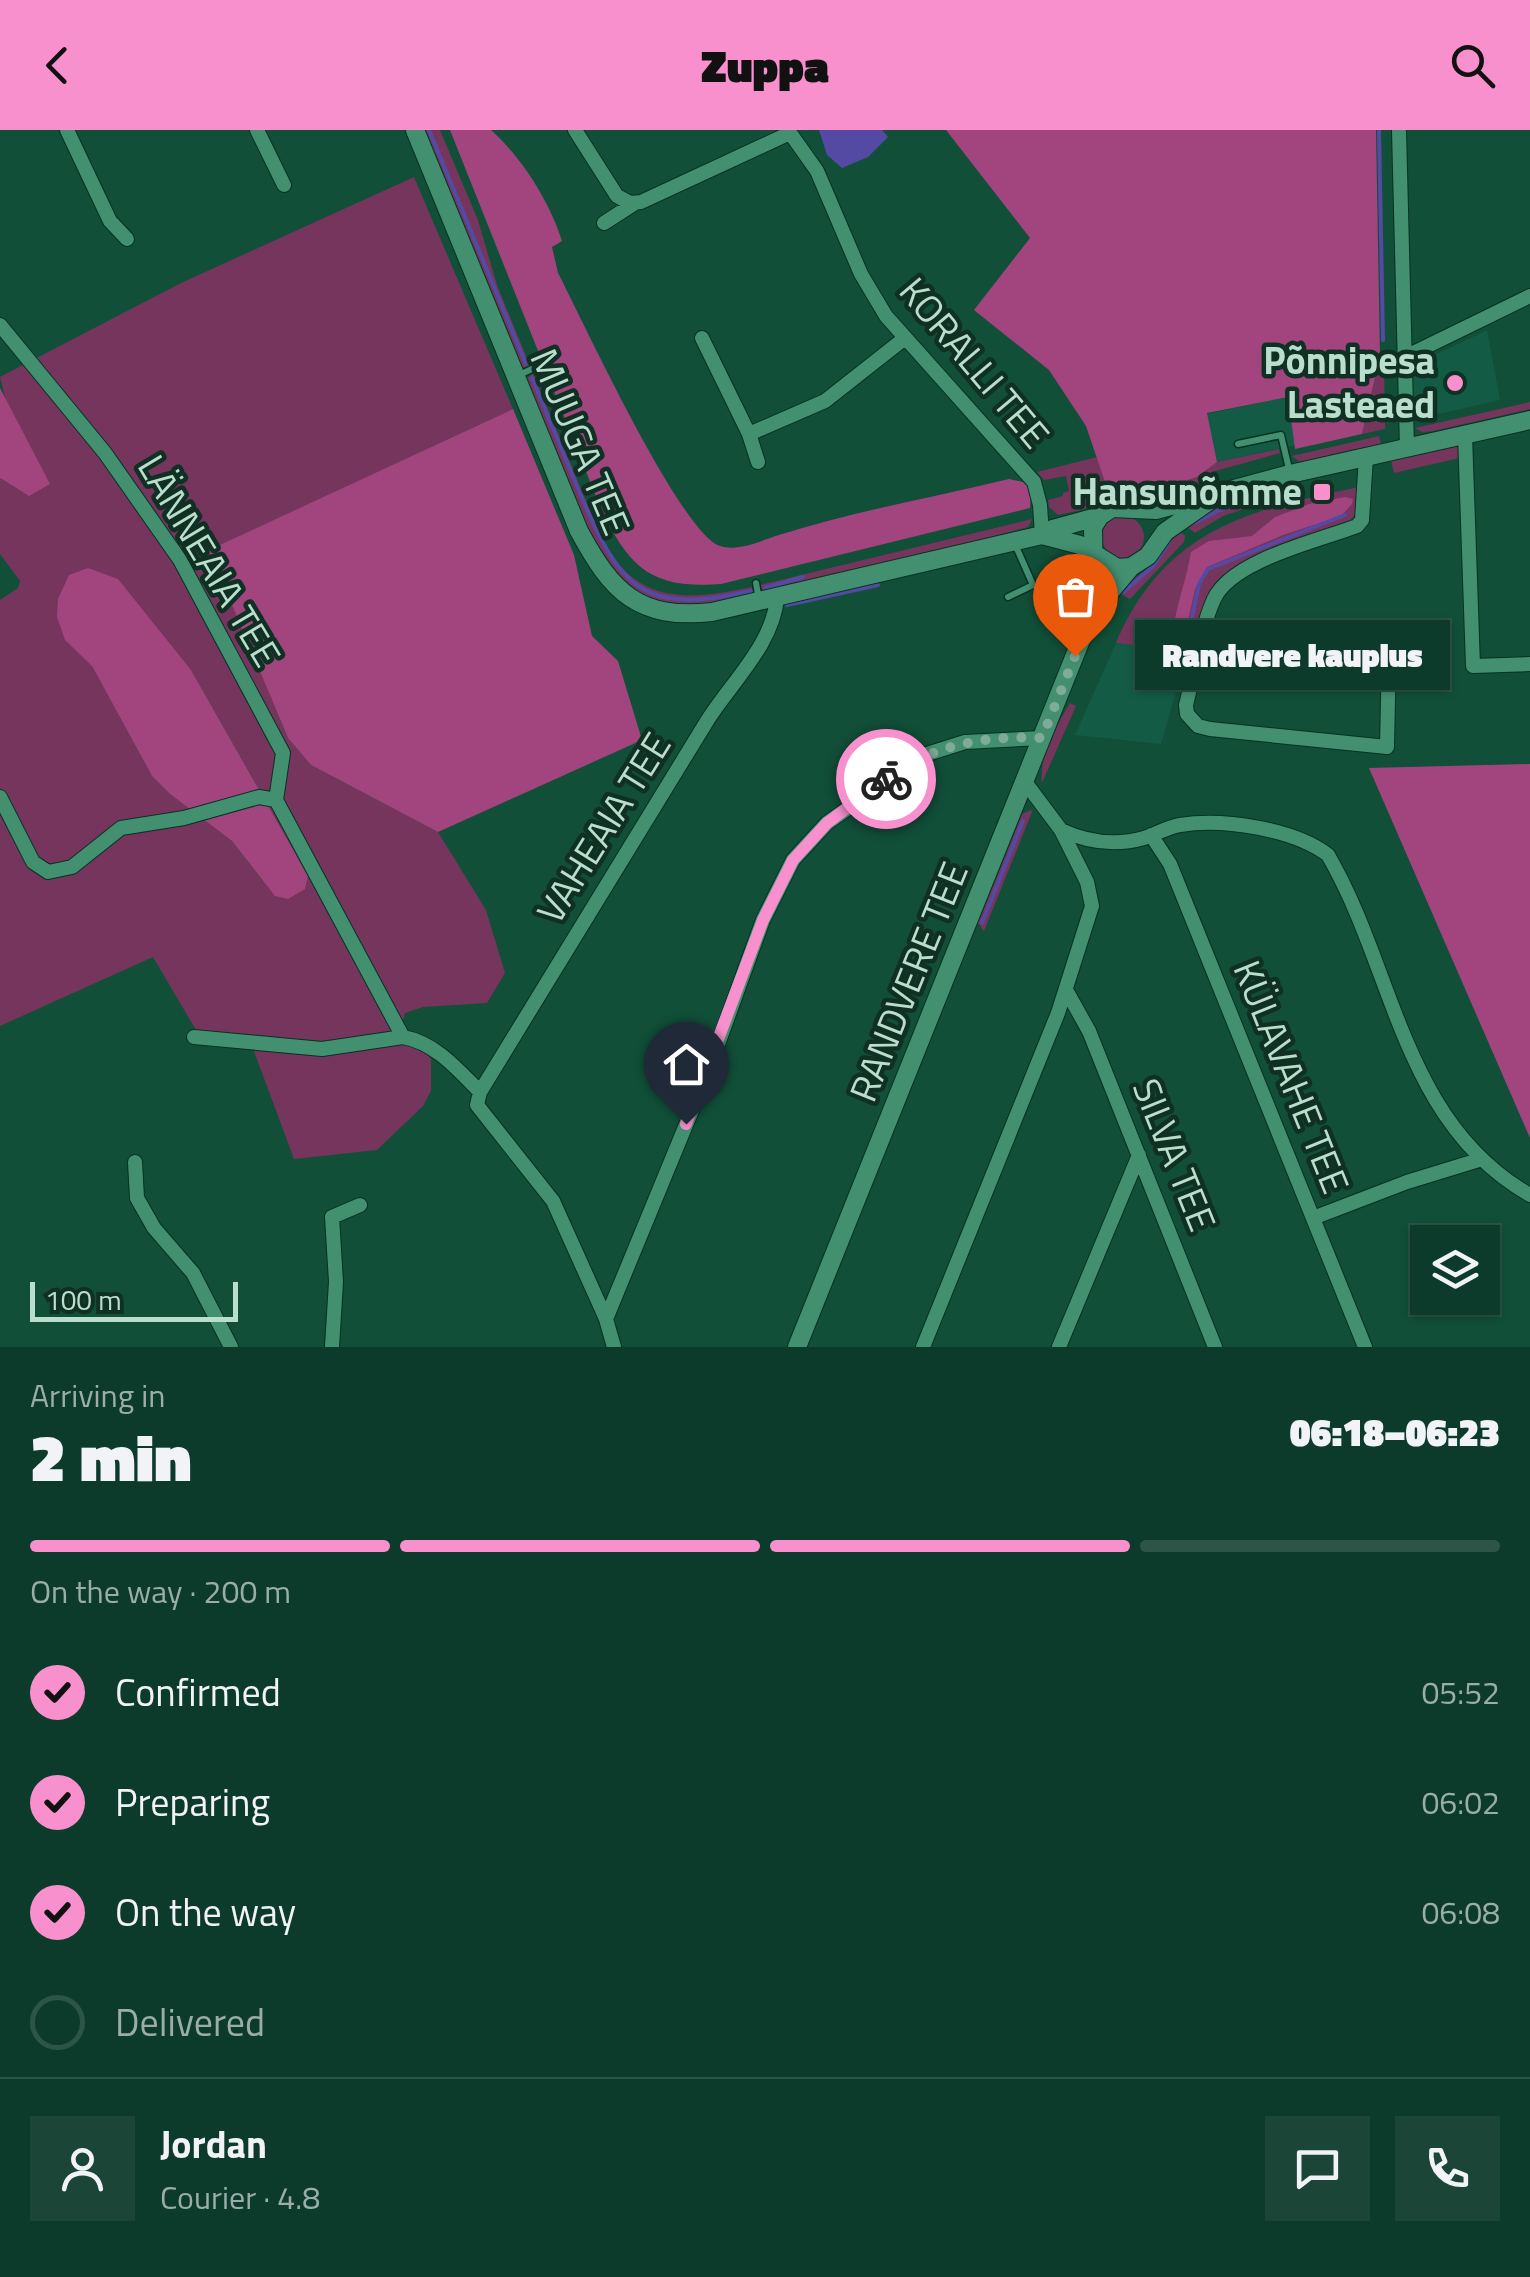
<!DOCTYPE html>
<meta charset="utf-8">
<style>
body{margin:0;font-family:"Titillium Web",sans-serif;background:#1b4637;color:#f1f3f6;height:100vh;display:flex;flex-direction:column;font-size:38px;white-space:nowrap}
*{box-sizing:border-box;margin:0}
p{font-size:32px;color:#9aada9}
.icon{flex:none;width:55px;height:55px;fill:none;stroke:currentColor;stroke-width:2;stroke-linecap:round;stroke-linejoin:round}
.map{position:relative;height:1217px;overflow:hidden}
.sheet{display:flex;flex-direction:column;background:#0d3b2b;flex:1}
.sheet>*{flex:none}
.buttons{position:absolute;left:1410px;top:1095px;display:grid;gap:20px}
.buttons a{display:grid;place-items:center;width:90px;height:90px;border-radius:0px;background:#0d3b2b;box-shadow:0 2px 8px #0004,0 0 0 2px #2d5547;font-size:50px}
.scale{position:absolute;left:30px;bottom:25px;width:208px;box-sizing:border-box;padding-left:10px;border:5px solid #badecd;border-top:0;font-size:28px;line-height:35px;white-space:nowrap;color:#badecd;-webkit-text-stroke:8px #103024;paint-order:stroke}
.pin{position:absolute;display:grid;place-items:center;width:85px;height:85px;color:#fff;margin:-102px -42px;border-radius:50% 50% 50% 0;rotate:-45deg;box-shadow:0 0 10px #0007}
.pin .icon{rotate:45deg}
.courier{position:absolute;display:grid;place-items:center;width:100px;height:100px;margin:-50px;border:8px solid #f790cd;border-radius:50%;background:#fff;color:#222;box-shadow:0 2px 12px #0007}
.bubble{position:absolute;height:70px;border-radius:0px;background:#0d3b2b;box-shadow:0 2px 8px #0004,0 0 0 2px #2d5547;font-size:32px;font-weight:800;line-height:70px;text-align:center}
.summary em{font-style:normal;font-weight:800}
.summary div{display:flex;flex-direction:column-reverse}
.summary{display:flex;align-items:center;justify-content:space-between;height:170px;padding:0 30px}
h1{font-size:65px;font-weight:800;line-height:75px}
.bar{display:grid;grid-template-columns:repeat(4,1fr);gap:15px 10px;align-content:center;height:120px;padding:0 30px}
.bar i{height:12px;border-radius:8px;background:#2d5547}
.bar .on{background:#f790cd}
.bar p{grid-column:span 4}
.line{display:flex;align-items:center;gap:25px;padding:0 30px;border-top:2px solid #2d5547}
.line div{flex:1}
.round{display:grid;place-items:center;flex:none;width:105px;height:105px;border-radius:0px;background:#1b4637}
ol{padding:0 30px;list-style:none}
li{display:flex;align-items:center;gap:30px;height:110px}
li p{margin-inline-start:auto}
li .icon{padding:10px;border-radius:50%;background:#f790cd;color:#111;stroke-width:4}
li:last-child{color:#9aada9}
li i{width:55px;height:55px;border:5px solid #2d5547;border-radius:50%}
header{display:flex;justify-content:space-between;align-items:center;height:130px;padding:0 30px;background:#f790cd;color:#111;font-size:45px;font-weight:800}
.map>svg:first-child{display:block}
.built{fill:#135b44}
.green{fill:#75355c;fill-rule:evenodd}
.forest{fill:#a2457f}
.water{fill:#544aa4}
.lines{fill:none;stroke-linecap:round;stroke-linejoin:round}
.stream{stroke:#544aa4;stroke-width:4}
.service-casing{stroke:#063222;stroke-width:9}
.minor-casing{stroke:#063222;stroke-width:16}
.tertiary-casing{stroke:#063222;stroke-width:20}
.service{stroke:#439071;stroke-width:6}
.minor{stroke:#439071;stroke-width:14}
.tertiary{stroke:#439071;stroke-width:18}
.done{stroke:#7fac99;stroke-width:10;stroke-dasharray:0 18}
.route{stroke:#f790cd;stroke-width:12}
.poi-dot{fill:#f790cd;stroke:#103024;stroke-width:4}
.labels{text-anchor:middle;stroke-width:9;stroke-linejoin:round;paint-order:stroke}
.poi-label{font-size:38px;font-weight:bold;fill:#badecd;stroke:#103024;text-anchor:end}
.street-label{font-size:38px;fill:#badecd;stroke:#103024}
</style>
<header><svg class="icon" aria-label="back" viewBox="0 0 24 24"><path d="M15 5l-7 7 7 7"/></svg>Zuppa<svg class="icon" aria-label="search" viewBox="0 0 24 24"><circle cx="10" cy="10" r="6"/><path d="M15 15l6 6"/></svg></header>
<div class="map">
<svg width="1530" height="1217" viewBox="0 0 1530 1217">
<rect width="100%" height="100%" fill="#114f39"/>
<path class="built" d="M1487,200L1500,270L1413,290L1412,236Z
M1288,267L1295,315L1217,332L1207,284Z
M1116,513L1188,521L1161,614L1075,605Z"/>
<path class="green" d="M421,0H440L478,90L497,155L530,236L522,238Z
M414,47L513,279L210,420L288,608L311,635L438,702L486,780L505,843L487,873L423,877L405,883L401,898L431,929V961L423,976L377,1020L294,1029L248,905L196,900L153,827L0,896V470L18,458L20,451L0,424V348L29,366L0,247L181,153ZM92,536L191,540L308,746L305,759L263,751L232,711L170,664L152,646Z
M1380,226L1384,234L1385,299L1362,304Z
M533,243L600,405C635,475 685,471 752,457L754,465C719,474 683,481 648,468C592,447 548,304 525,250Z
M1530,272V279L1433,301L1422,302L1415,298Z
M1379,306L1381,314L1300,332L1292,326Z
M1454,316L1460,318L1464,327L1394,343L1391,330Z
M1279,319L1280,323L1212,342L1190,358L1163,367L1114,365L1082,380L1058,385L1049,377L1048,370L1063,366V363L1069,361L1066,346L1044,350L1037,342L1097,327L1106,355L1167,357L1197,347L1217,332Z
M1296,355L1297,362L1223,386L1195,403L1185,395C1220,375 1256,360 1296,355Z
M1359,357L1357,382L1350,391C1318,404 1243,425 1220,448C1203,464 1200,500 1193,522L1116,513C1165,399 1248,380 1359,357Z
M1102 407a21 21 0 1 1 42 0a21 21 0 1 1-42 0Z
M1032,389L1028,397L870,439L763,462L760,455Z
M1179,400L1185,406L1184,412L1130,469L1118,463C1129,449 1141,446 1152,434C1162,423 1168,411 1179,400Z
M1070,573L1076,576L1042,653C1039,624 1056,597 1070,573Z
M1031,680L1032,682L984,801L978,793L1022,684Z"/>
<path class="forest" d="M450,0H491C522,28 549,70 562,111L552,117L558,143C582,189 681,404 720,416C739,422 762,410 779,405C854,381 932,368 1009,349L1023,352L1031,360L1030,378L721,454C652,459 630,439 601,379Z
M946,0H1376L1380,226L1362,304L1295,319L1288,267L1207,283L1217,332L1197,347L1167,357L1106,355L1086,296L1049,240L974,180L1030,108Z
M0,258L50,354L29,366L0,348Z
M513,279L574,425L592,506L618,531L642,610L438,702L311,635L288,608L209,420Z
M1345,367L1353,369L1352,374L1341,386L1283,405L1207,437L1195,459L1184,509L1172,508C1175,478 1186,452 1191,422L1209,411L1252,406L1275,387L1309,374Z
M88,438L118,449L191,540L308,746L305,759L288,769L275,766L232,711L170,664L152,646L92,536L65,510L57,487L58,469L69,445Z
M1530,634V1008L1369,638Z"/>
<path class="water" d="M819,0H882L888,7L868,27L842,38L827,25Z"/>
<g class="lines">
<path class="stream" d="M429,0L526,234
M1379,0L1383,210
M532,248C548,286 563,323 579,361C620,458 641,486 751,461
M1196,392L1220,380L1272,362
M765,458L803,447
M1124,462L1154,435L1169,412
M787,475L878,455
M1190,497L1199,454L1208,439L1345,385
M982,793L1023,691"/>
<g class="service-casing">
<path id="service" d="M517,246L534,238
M1238,314L1281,305L1290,343
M756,453L759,470
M1008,467L1033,455L1014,412"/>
</g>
<g class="minor-casing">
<path id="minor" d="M67,0L110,91L127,109
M257,0L284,55
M575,0L617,66L630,73L641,72L790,3
M788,0L817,41L861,144L886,186L1034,352L1040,375L1042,405
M1399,0L1407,318
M604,93L635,73
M0,195L105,323L180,430L283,623L276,670
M702,208L749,304L758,332
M1403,228L1530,166
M749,304L825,271L905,208
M1465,305L1473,536L1530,534
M1366,327L1362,390L1357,396C1318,411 1232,430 1214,469C1201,497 1194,544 1186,575L1187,584L1198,596L1210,599L1387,617L1389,521
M0,667L33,732L48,742L72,737L121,698L184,688L259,667L276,670
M276,670L403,907C436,913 458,940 480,962L477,975L553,1071L606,1189L614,1217
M1061,700C1087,712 1116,716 1144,708C1156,704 1168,697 1180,695C1223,688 1294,699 1328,725C1395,840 1402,992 1530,1065
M1151,705L1170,734L1365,1217
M1066,860L1089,901L1215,1217
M194,907L322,919L403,907
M480,962C556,839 631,715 707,591C731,553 774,513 777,467
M135,1032L137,1068L154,1098L193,1143L231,1217
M1313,1088L1407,1052L1482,1029
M606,1189L709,939L763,790L793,730L827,693L924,625L965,612L1042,608
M332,1217L336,1152L332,1087L360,1075
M923,1217L1058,883L1092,776L1087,752L1061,700L1025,652
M1059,1217L1139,1025"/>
</g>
<g class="tertiary-casing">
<path id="tertiary" d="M415,0L579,401C612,462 638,490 712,482L1042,405L1053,399L1100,386
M1042,405L1080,415L1117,438L1131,437
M1085,495L1094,457L1093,397L1100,386L1112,378L1156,380L1290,344L1530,290
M797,1217L1081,510L1110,462L1131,437L1148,426L1165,402L1215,367"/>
</g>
<use href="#service" class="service"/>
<use href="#minor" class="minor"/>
<use href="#tertiary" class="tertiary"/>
</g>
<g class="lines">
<path class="done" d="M886,649C933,615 985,605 1042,608L1075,526"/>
<path class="route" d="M686,994L763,790L793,730L827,693L886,649"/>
</g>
<g class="poi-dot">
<circle cx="1455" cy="253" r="10"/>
<rect x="1312" y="352" width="20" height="20" rx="5"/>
</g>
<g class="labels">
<g class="poi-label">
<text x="1435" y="244">Põnnipesa<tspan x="1435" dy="44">Lasteaed</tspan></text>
<text x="1302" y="375">Hansunõmme</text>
</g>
<g class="street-label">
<text transform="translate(974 233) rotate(50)" y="13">KORALLI TEE</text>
<text transform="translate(580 312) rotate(67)" y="13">MUUGA TEE</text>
<text transform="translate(209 431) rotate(59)" y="13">LÄNNEAIA TEE</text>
<text transform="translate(604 698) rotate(-58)" y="13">VAHEAIA TEE</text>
<text transform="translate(909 852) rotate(-68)" y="13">RANDVERE TEE</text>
<text transform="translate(1291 947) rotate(68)" y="13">KÜLAVAHE TEE</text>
<text transform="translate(1174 1025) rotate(68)" y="13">SILVA TEE</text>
</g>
</g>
</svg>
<div class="buttons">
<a><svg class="icon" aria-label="layers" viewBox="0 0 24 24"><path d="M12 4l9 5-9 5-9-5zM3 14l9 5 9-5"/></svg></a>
</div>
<div class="scale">100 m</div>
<div class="pin" style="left:1075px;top:526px;background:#ea580c"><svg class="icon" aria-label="bag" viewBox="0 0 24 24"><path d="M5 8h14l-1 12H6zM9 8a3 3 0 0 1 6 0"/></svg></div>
<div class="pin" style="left:686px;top:994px;background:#1f2937"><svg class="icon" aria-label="home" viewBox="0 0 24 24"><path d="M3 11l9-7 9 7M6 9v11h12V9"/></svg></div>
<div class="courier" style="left:886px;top:649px"><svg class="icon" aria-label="bike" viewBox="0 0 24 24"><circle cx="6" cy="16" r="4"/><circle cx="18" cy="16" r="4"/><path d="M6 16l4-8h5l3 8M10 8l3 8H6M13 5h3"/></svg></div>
<div class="bubble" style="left:1135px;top:490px;width:315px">Randvere kauplus</div>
</div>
<section class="sheet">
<div class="summary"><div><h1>2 min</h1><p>Arriving in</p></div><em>06:18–06:23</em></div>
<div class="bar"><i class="on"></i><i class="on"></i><i class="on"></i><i></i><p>On the way · 200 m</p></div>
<ol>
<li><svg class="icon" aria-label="check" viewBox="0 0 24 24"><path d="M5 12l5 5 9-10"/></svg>Confirmed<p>05:52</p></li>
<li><svg class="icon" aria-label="check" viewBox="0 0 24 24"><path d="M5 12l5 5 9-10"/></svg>Preparing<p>06:02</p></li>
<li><svg class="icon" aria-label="check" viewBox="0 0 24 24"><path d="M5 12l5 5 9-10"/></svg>On the way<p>06:08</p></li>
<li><i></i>Delivered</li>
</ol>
<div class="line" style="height:180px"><a class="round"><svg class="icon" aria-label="person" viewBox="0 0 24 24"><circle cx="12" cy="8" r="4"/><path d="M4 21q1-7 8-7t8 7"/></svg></a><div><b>Jordan</b><p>Courier · 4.8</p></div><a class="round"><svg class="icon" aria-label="chat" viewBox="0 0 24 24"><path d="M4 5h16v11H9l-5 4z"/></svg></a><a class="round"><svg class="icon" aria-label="phone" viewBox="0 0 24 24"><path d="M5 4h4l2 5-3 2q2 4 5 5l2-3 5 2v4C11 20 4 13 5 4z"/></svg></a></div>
</section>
